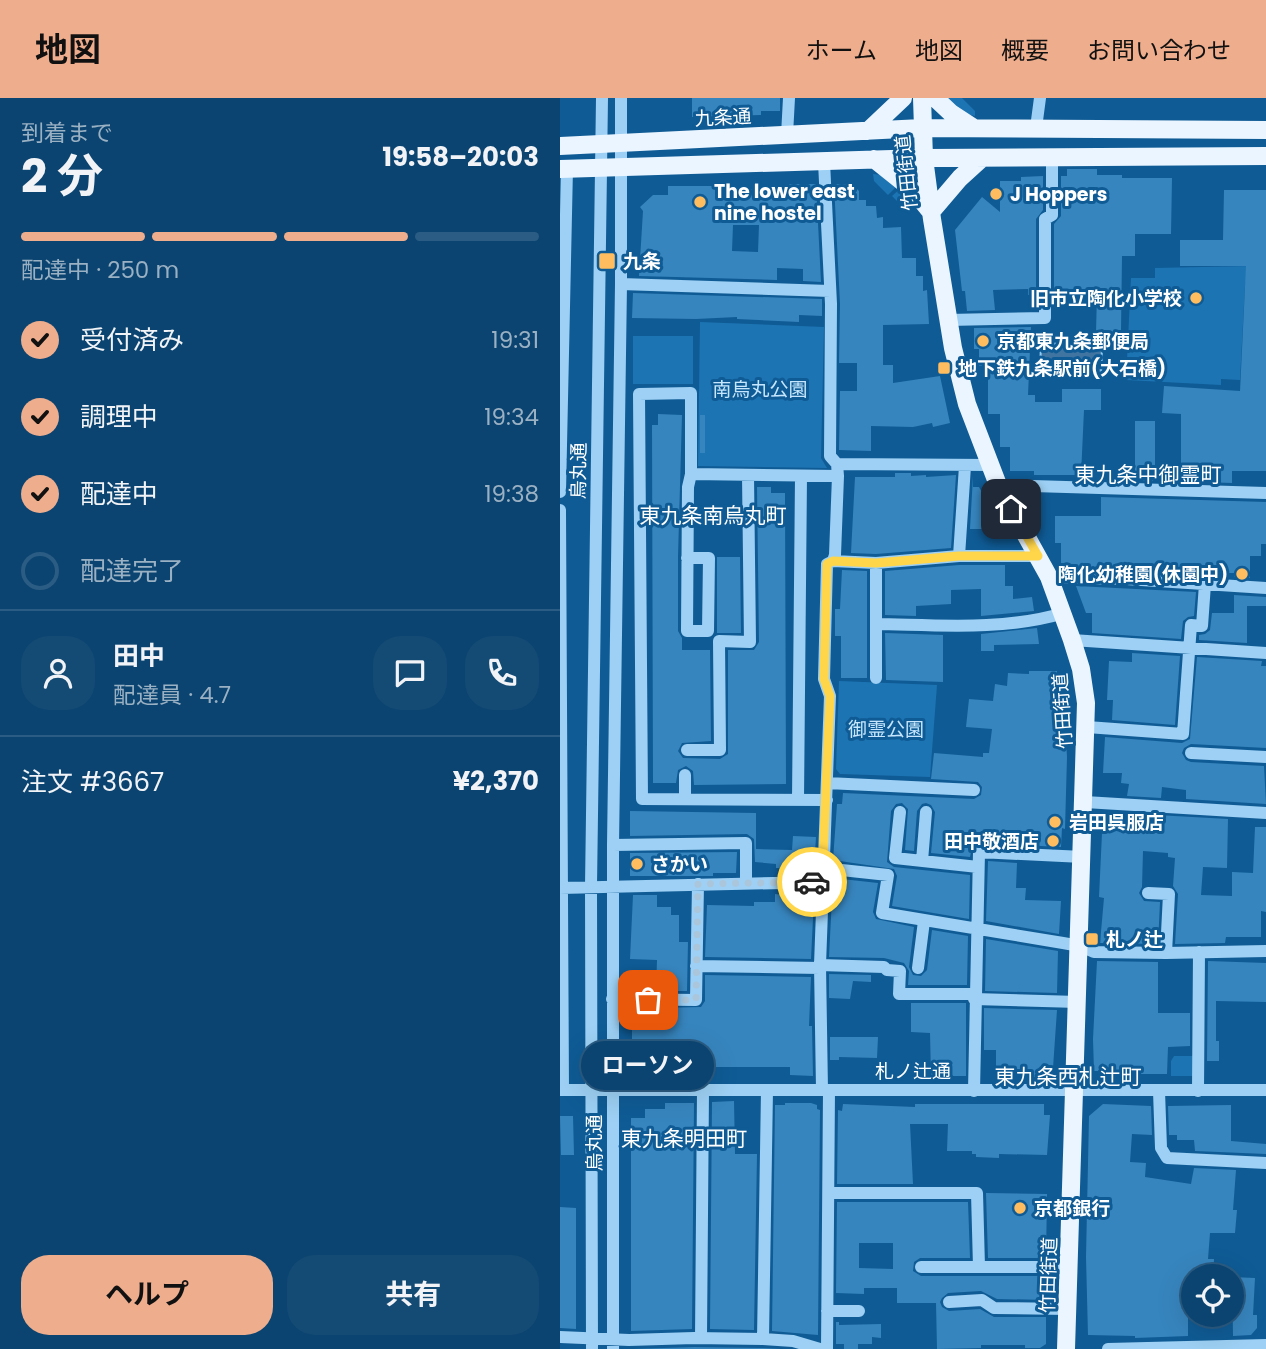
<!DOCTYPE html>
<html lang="ja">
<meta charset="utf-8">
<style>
body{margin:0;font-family:Poppins,"Noto Sans JP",sans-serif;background:#144b75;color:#f1f3f6;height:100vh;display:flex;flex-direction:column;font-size:26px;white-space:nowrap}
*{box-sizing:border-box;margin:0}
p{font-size:23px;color:#9ab0c3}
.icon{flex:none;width:38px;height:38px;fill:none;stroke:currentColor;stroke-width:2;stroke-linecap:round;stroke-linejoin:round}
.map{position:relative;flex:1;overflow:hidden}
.drawer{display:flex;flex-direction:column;background:#0b4470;width:560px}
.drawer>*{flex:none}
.tools{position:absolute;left:621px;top:1166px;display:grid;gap:14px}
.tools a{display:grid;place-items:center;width:63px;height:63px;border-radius:50%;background:#0b4470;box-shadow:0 7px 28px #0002,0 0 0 2px #2b5c83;font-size:35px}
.pin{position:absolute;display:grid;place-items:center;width:60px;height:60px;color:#fff;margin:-30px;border-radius:14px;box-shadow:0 4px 10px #0006}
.courier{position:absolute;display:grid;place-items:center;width:70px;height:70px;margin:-35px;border:5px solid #ffd54a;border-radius:50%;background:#fff;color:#222;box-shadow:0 2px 9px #0007}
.bubble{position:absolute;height:49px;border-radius:24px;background:#0b4470;box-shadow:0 7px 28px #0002,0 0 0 2px #2b5c83;font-size:23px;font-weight:700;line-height:49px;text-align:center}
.summary em{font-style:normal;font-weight:700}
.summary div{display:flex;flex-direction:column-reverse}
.summary{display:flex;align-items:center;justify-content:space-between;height:119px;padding:0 21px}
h1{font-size:46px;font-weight:700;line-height:52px}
.bar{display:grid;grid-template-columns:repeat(4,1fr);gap:10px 7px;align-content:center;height:84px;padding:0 21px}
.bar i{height:9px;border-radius:5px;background:#2b5c83}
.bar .selected{background:#eead8d}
.bar p{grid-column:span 4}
.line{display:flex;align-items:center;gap:18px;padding:0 21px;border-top:2px solid #2b5c83}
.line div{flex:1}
.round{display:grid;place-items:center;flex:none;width:74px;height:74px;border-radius:28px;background:#144b75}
ol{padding:0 21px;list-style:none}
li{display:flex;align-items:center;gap:21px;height:77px}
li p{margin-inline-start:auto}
li .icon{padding:7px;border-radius:50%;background:#eead8d;color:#111;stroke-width:4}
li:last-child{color:#9ab0c3}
li i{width:38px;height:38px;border:4px solid #2b5c83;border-radius:50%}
.cta{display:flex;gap:14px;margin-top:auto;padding:14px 21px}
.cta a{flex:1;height:80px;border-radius:28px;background:#eead8d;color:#111;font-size:28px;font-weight:700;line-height:80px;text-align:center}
.cta a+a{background:#144b75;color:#f1f3f6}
header{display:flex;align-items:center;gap:42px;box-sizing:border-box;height:98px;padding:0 35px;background:#eead8d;color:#111}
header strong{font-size:33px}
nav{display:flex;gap:38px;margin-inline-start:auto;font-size:24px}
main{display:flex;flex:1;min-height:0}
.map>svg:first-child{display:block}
.green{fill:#1d74b3}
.water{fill:#3f75a0;stroke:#8ecdf8;stroke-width:2}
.building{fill:#3785be;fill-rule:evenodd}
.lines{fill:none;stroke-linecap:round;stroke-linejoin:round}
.minor{stroke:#9dd0f4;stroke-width:12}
.major{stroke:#eaf5ff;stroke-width:18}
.done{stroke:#abc6da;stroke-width:7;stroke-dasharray:0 12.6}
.route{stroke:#ffd54a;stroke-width:9}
.poi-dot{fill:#ffbd60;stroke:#0f5b95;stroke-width:2.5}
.labels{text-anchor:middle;stroke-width:6;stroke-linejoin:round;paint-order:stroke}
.street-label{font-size:19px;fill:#fff;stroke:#0f5b95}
.poi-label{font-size:19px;font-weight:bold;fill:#fff;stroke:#0f5b95;text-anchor:start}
.park-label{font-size:19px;fill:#c5e6fe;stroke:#0f5b95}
.neighbourhood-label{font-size:21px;fill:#fff;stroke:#0f5b95}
</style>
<header>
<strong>地図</strong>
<nav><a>ホーム</a><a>地図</a><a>概要</a><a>お問い合わせ</a></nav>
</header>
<main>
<section class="drawer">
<div class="summary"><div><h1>2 分</h1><p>到着まで</p></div><em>19:58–20:03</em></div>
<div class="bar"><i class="selected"></i><i class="selected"></i><i class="selected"></i><i></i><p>配達中 · 250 m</p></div>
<ol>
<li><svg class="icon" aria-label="check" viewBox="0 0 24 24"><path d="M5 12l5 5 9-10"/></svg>受付済み<p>19:31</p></li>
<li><svg class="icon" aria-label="check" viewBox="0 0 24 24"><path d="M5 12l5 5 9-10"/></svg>調理中<p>19:34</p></li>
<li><svg class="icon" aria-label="check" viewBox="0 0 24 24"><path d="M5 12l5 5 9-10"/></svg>配達中<p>19:38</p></li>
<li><i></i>配達完了</li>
</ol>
<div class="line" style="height:126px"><a class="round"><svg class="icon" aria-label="person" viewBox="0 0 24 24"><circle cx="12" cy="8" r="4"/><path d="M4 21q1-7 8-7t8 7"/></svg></a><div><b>田中</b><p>配達員 · 4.7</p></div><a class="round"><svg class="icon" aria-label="chat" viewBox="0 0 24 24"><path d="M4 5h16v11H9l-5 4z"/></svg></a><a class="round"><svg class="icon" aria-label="phone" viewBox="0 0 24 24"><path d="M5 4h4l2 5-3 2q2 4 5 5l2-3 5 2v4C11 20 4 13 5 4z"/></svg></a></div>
<div class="line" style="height:91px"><div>注文 #3667</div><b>¥2,370</b></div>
<div class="cta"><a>ヘルプ</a><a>共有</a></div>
</section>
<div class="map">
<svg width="706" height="1251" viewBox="0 0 706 1251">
<rect width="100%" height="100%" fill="#0f5b95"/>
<path class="green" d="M386,0H402L415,13V18L405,16Z
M313,76L323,77L338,87L328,97L314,83Z
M342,89L352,109L344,110L332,98Z
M689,168L685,188L680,282L661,281V287L566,282L571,180H595V170Z
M140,224L264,229L261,360L267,370L138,368Z
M73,238H133V286H73Z
M279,583L377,587L370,679L280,676L276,671Z
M614,958H637L636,978H611V963Z"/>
<path class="water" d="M481,245L542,248L541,277L480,274Z"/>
<path class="building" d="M132,0H220V13H201V17L132,19Z
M507,71H537V77H562V80H612L611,136H575V158H562L561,234H536L537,197H494V126L501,118V78H507Z
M483,78V112L476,121V197H468V191L433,192L435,212L407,213L405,193H402L395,132L422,99L440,114V83H461V79Z
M229,86H256L261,184L243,183V171L217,170V182L79,178L83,113L80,109L93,97H108V88H187V91L229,93ZM173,127H199L198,154L172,153Z
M274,86L293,87L299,93V102H306V108H316L317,120L323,119V130L341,129L342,160H356V178H363V193L367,192L369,226L323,227V267H333V285L380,278L390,325L373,329L372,325L353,329L311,328V353L279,352L280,293H297V265H279L280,206Z
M664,92H706V373H672V385L644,384V370H621V316L602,315L604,288L680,293L686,168H620V142H663Z
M73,195L262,201V218L239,217V224L177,221V219L136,221L72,220Z
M471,229L468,297H475V304H502V291H541V312H524L521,377H474V373H450V349H440V316H428V281H423V268H419V251H414V230Z
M98,316L122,317L118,459V533L122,540V552H150L151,643L122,645L118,653L123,660L160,661L168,656V552H194L199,544L197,389H211V395H225L226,686L134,687L133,673L126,668L118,672L116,685H93L92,327H98Z
M140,317H145V355H140Z
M575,323H595V383L575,382Z
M335,375H351V378L366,377V379L396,377L391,450L316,456L291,455L295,379H335Z
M413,378V389H419L443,431H410Z
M541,399L706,404V446H701V458H690V480L674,479V475H640V477L501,471V445H495V418H541Z
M157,459H180L181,535H157Z
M399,467H445V488H453V501L472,499L474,513L421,518V491L391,492V506L356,508V518L325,517V473Z
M282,472L307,473V580H281V538H275V511H280Z
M516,488L636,494L634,518L628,519L623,523L621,541L532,535V515H526Z
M674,497L706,499V508H687V545L639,542V537L645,536L650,532L652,515H674Z
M477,530L479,546L434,547V553H421V536Z
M325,535L383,537V584L326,582Z
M572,555L620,558L615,627L552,622L553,602H547L549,563L572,564Z
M637,559L702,563L701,568H706V650L631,646L624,650L622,655L626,662L631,664L704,668L706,706L626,701V692L602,689L601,700L567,698L569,686L561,685L562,675H543L545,639L622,645L630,641Z
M469,573H497V586H493V613H503L502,641H506L507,659L505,731L502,730L501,749L419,745L412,749L410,759L371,755L375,714L371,707L366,705L362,706L357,713L354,753L345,752L348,711L342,705L336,706L331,713L327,764L334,769L410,777L409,821L332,808L337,778L334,771L273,762L277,706H282L283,695L414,701L421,697L422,689L418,684L371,681L374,655L423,659V655H429L432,631L406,629L409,601L433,603L435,586L447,588L448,575L469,576Z
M70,713L196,715V751L232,752L233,738L256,739L254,770H216V766L195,764L194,741L187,736L70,738Z
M543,714L668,721L667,770L643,769L641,797L672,798V774L693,775L695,729H706V814L701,813V839H666L665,845L615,846L618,796L613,788L615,760L608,759V755L583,753L582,789L579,795L584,803L600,804L598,846L540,845L544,800L539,799Z
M177,754L176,775H153V778H70V755Z
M428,763L457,765L456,790H466L465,802L501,803L499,836L426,823Z
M273,780L318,785L313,814L316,821L354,829L349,869L353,877L361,878L367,872L372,832L408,838L407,887H348L349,873L344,865L324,860L269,859Z
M215,796L254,800L251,861L145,859L147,807L194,808V804H215Z
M73,797H97V809H111V817H119V844H128L127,893H96L97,862L70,861Z
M426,841L498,853L497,895L425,893Z
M537,863L598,864V915H630V948L608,949L607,976H545V973H534L533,941Z
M648,863L706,865V904L656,903V943H659V963H647Z
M269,876L311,877V884L293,883L290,901L269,900Z
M145,877L251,879L249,928H252L253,978L230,977V969H80L72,964V918H95L96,910L141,909L145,903Z
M351,905H406V978H371L370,935L351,934Z
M424,910L497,912L493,970L484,979H461V975L436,974V952H424Z
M270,939H318L317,960L279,959V962H270Z
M174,1003L175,1056H197L194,1232L150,1231L152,1004Z
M105,1005H134L132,1231L71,1233V1020H85V1011H105Z
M225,1005H251L257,1007V1011L260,1012L258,1237L212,1233L215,1007H225Z
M283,1006L355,1009V1006H484V1017H490L487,1057L439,1056V1060L416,1059V1056H412V1053H387L388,1026H350L353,1086H277L278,1012L282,1013Z
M543,1006L591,1008L592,1037L572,1036L570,1064L586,1065L585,1079L631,1086L634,1070L676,1072L673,1112H677L675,1135H650L648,1161H654L653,1178H634V1208L628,1207V1238L575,1240V1238L528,1237L526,1159L529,1018Z
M671,1007V1043L706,1046V1056L635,1053L634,1042H617V1037H609L608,1008Z
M0,1018H13L14,1057H1Z
M426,1095L487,1096L486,1160H428Z
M277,1104H408L410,1160H360L354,1164L353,1173L361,1178H486L488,1202L437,1201L421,1193L388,1195L382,1200L380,1204L382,1209L389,1213L420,1211L434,1219H486V1246L480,1250H465V1247H421V1250L377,1251L376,1205H337V1190H304V1196L276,1195ZM299,1145H333V1171L299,1170Z
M0,1109L16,1110V1231L0,1230Z
M672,1179L695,1180L693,1217H697V1230L691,1237L673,1238Z
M276,1224H279V1227L321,1226V1240L312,1239V1246H298V1251H284V1246H276Z
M134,1249L203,1250L221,1251H73Z"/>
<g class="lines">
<path class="minor" d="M476,30L480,0
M227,37L229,0
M61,186L270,193
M388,222L485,220V121L492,117V59
M277,366L430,367
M438,387L706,395
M0,394L7,70
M0,412L3,992
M399,458L405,368
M127,460H149L148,533H127L128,389L131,376
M273,463L316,465L399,458H478
M489,479L566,481L706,490
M316,526C378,527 443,533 504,515
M512,542L706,555
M316,580V465
M527,629L623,636L631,527L642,528L645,486
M127,652H160L159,543L190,544L188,377
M631,655L706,659
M125,677V701
M267,685L414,692
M238,702L241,378
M267,702L82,701L79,296L131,295V376L278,378
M525,704L706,715
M340,714L335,760L418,769
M53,747L186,745V785
M362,763L366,714
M263,770L328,777L322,815L503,845L520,848L534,854L606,855L706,853
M0,790L262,784
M588,795L609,796L606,855
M260,867L324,869L327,872L340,873L339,896H414
M136,868L260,870
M358,870L364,823
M52,901L136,902L138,786
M414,901L518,904
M0,992H706
M262,992L260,867L270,598L264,581L267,466L273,463L275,457L278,378L277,366L270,358L271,206L264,64
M414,993L419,754L523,759
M599,993L601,1050L607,1060L706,1065
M638,993L639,854
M269,1095H417L419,1169
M361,1169H509
M389,1204L422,1202L434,1210L508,1211
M267,1213H299
M0,1239L69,1242L134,1240L203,1241L233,1243L260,1251
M141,1240L143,992
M203,1241L207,992
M32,1251L31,788L42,0
M53,1251V747L61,186V0
M267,1251L269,992
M548,1251L706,1247"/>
<path class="major" d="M362,0L364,60L372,121L393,250L407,306L438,387L489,479L512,542L521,571L526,605L506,1251
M375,0L391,15L414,30
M308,33L343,0
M0,48L362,30L706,32
M314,61L354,93L371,114L400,80L422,60
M0,71L364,60L706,58"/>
</g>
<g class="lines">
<path class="done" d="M88,902H136L138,786L252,784"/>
<path class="route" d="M252,784H262L270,598L264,581L267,466L273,463L316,465L399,458H478L451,411"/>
</g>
<g class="poi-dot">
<circle cx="436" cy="96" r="7"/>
<circle cx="140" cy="104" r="7"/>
<rect x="38" y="154" width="18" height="18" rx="3.5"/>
<circle cx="636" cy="200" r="7"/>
<circle cx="423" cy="243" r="7"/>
<rect x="377" y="263" width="14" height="14" rx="3.5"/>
<circle cx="682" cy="476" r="7"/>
<circle cx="495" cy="724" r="7"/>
<circle cx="493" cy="743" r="7"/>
<circle cx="77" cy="766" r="7"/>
<rect x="525" y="834" width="14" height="14" rx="3.5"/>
<circle cx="460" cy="1110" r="7"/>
</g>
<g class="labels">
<g class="street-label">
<text transform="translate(163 19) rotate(-3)" y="7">九条通</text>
<text transform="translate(346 75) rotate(-96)" y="7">竹田街道</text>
<text transform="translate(18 373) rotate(-89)" y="7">烏丸通</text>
<text transform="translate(502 613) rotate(-94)" y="7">竹田街道</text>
<text x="353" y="980">札ノ辻通</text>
<text transform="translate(34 1045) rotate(-90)" y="7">烏丸通</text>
<text transform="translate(488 1177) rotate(-88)" y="7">竹田街道</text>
</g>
<g class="poi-label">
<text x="154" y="100">The lower east<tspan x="154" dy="22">nine hostel</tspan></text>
<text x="450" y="103">J Hoppers</text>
<text x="63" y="170">九条</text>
<text x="622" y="207" text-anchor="end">旧市立陶化小学校</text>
<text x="437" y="250">京都東九条郵便局</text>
<text x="398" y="277">地下鉄九条駅前(大石橋)</text>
<text x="668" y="483" text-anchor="end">陶化幼稚園(休園中)</text>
<text x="509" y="731">岩田呉服店</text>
<text x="479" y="750" text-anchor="end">田中敬酒店</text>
<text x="91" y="773">さかい</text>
<text x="546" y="848">札ノ辻</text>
<text x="474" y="1117">京都銀行</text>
</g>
<g class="park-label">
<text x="200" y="298">南烏丸公園</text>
<text x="326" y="638">御霊公園</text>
</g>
<g class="neighbourhood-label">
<text x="588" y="384">東九条中御霊町</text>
<text x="153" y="425">東九条南烏丸町</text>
<text x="508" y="986">東九条西札辻町</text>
<text x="124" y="1048">東九条明田町</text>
</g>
</g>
</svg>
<div class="tools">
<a><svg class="icon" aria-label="locate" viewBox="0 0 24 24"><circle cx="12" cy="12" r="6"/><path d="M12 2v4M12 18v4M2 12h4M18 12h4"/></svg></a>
</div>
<div class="pin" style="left:88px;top:902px;background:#ea580c"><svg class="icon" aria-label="bag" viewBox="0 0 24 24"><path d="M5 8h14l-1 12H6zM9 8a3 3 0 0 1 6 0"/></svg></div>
<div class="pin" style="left:451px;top:411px;background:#1f2937"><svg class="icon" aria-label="home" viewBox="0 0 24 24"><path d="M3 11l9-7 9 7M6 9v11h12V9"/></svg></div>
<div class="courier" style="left:252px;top:784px"><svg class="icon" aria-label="car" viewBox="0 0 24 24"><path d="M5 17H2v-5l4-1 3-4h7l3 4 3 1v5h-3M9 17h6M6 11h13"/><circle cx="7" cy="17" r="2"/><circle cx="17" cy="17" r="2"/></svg></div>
<div class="bubble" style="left:21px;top:943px;width:133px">ローソン</div>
</div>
</main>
